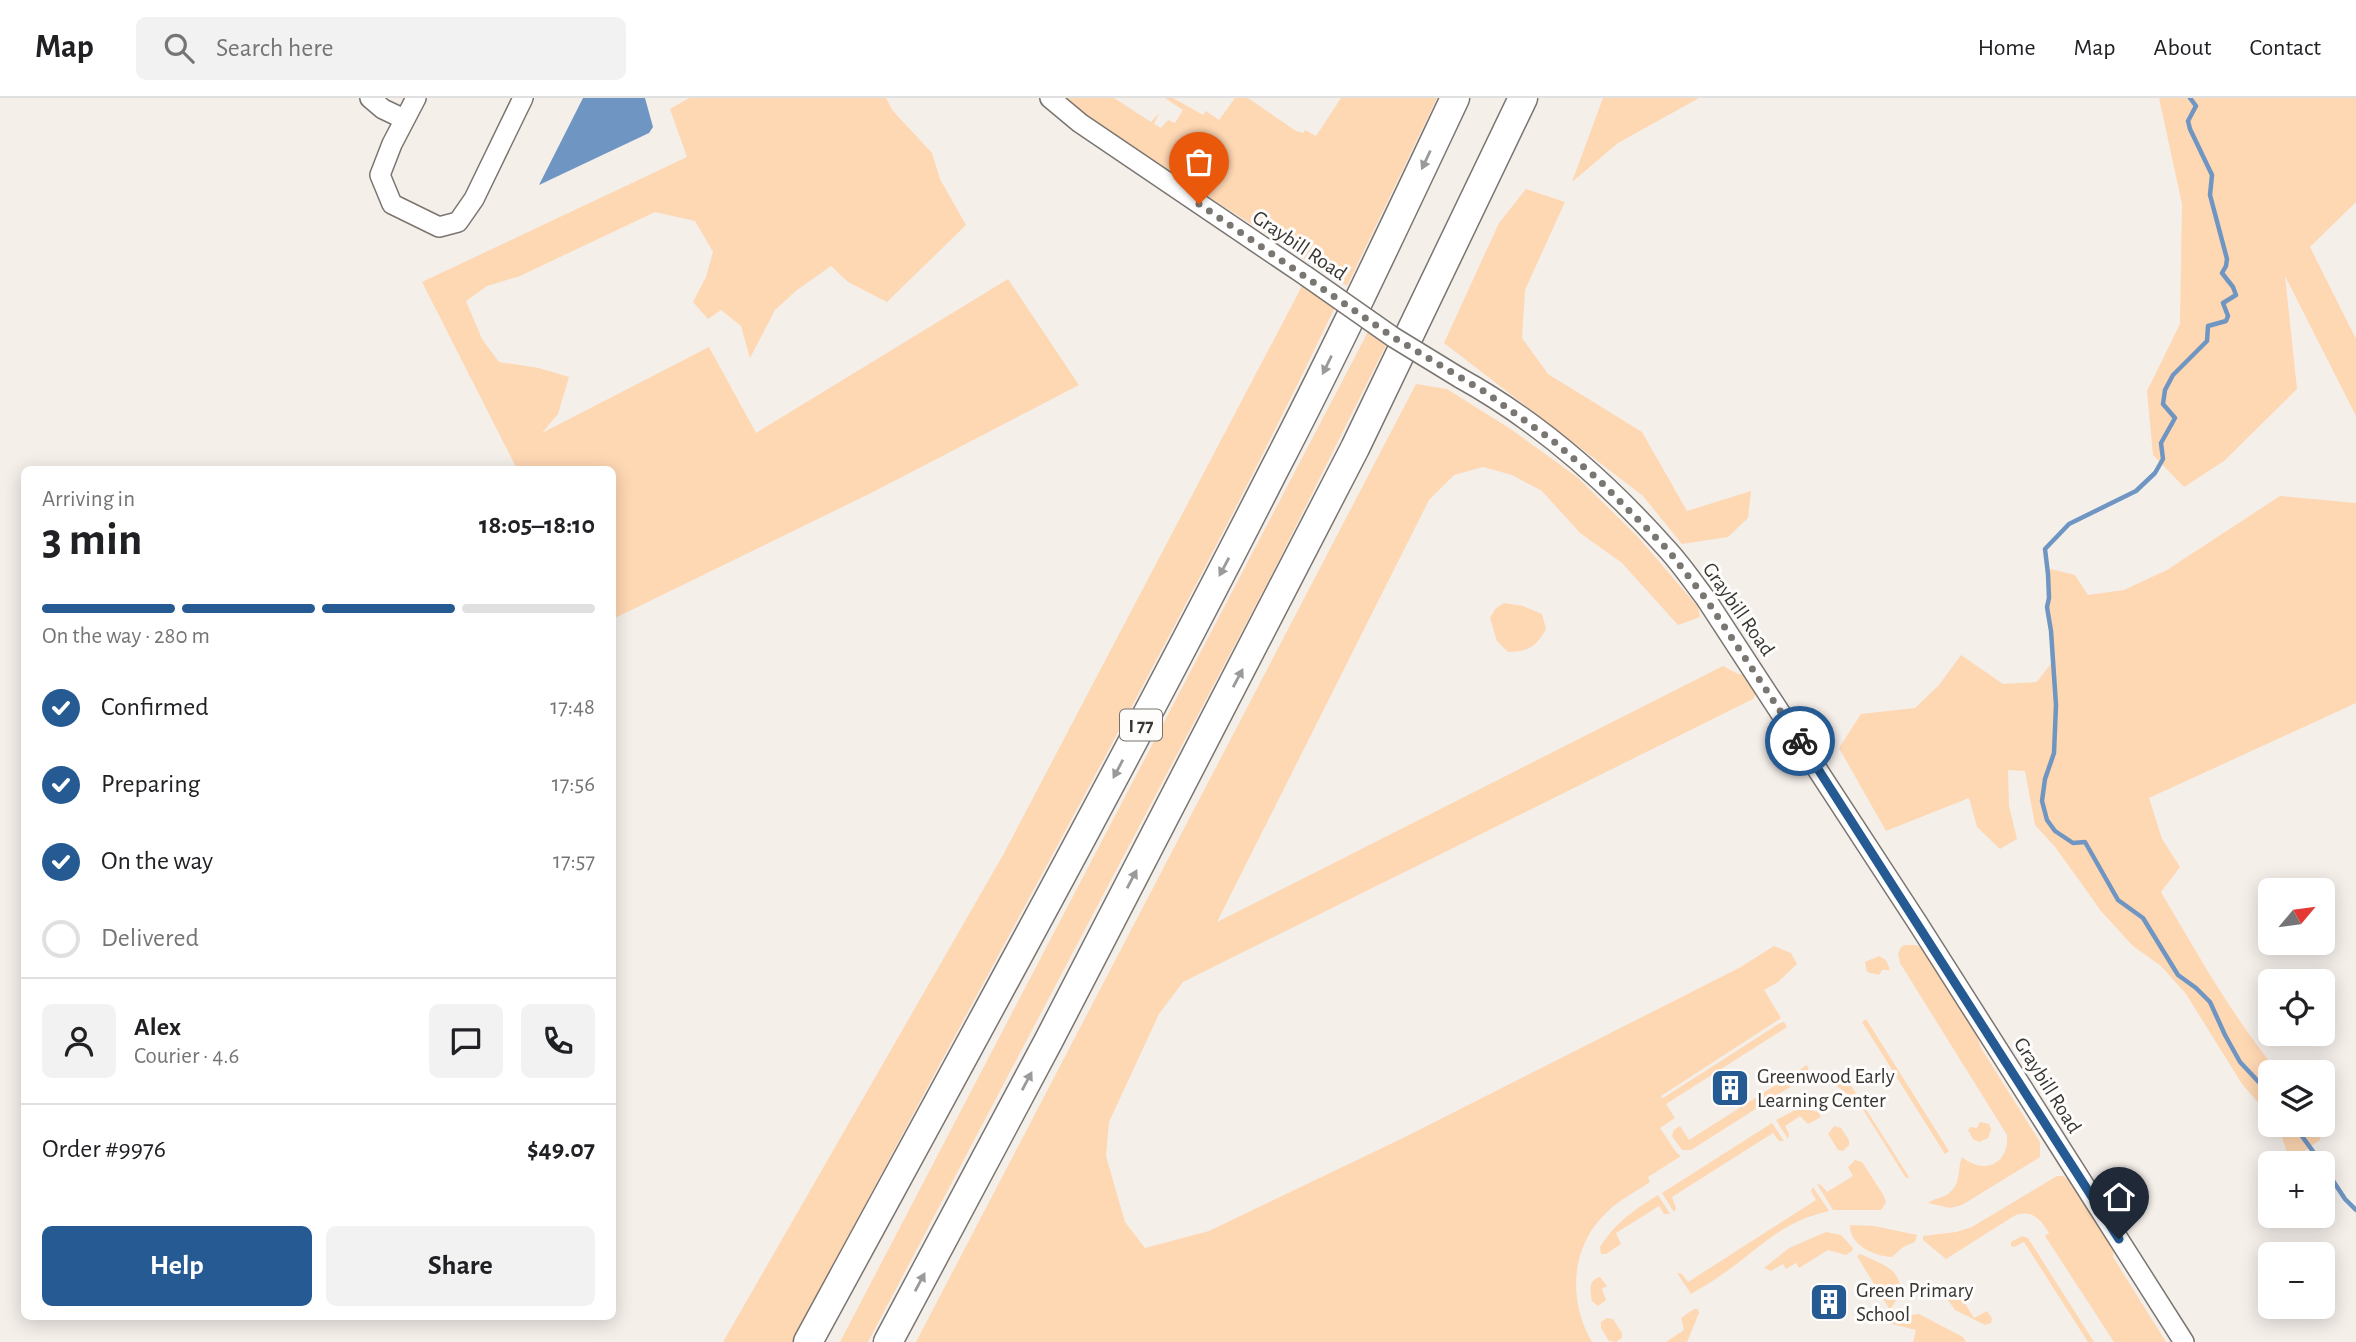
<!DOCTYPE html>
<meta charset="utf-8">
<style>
body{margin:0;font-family:"Alegreya Sans",sans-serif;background:#f2f2f2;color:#202124;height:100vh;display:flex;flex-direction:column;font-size:26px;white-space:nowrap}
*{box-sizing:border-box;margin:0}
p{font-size:23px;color:#757577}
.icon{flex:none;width:38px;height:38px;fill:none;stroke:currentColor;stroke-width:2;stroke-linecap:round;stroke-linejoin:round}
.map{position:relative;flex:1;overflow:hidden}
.details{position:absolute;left:21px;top:368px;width:595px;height:854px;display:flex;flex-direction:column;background:#fff;border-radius:10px;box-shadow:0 4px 18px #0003}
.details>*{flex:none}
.needle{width:46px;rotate:61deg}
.controls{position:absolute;left:2258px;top:780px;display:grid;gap:14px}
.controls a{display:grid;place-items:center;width:77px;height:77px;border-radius:10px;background:#fff;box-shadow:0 4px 18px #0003;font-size:35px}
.pin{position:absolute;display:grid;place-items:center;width:60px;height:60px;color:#fff;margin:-72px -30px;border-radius:50% 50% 50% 0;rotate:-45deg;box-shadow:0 0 7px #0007}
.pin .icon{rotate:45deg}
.courier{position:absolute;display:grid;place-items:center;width:70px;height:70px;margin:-35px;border:5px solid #255a92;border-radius:50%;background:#fff;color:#222;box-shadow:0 2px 9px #0007}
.overview em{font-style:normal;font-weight:700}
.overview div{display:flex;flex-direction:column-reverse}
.overview{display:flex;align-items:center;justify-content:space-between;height:119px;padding:0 21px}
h1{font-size:46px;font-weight:700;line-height:52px}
.bar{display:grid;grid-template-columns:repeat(4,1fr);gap:10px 7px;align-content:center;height:84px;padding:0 21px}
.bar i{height:9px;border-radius:5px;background:#e0e0e0}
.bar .on{background:#255a92}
.bar p{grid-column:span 4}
.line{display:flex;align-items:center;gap:18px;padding:0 21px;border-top:2px solid #e0e0e0}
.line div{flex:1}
.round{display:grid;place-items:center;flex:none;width:74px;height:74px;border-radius:10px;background:#f2f2f2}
ol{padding:0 21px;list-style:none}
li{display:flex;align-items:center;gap:21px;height:77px}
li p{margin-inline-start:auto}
li .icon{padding:7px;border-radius:50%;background:#255a92;color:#fff;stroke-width:4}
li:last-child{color:#757577}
li i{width:38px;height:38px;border:4px solid #e0e0e0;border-radius:50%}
.primary-button{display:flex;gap:14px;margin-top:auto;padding:14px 21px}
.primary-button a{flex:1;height:80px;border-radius:10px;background:#255a92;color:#fff;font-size:28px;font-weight:700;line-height:80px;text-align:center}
.primary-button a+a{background:#f2f2f2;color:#202124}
header{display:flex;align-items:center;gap:42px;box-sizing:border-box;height:98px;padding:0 35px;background:#fff;border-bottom:2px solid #e0e0e0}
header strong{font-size:33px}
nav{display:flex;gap:38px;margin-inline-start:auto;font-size:24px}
.search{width:490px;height:63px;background:#f2f2f2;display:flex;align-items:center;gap:18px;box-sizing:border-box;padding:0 24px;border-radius:10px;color:#757577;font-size:26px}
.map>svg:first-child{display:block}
.green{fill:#fed7b3}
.water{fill:#6f96c3}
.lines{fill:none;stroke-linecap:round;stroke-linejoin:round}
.stream{stroke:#6f96c3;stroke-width:4.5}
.minor-casing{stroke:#7a7570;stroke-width:22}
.highway-casing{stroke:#7a7570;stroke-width:31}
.minor{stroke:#fff;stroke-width:19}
.highway{stroke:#fff;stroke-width:28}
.minor-bridge-casing{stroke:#7a7570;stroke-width:22;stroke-linecap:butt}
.minor-bridge{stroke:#fff;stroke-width:19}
.oneway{fill:#9c9a99}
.done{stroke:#7a7773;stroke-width:7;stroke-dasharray:0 12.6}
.route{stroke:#255a92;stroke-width:9}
.labels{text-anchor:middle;stroke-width:6;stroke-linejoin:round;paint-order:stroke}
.shield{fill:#fefdfc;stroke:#73726f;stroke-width:2}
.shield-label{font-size:19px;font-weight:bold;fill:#383633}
.street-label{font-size:21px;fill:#383633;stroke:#fefdfc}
.poi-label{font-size:21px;fill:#383633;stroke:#fefdfc;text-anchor:start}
</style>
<header>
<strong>Map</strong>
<div class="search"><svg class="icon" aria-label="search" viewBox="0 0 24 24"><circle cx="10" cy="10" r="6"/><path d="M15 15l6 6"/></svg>Search here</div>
<nav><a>Home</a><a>Map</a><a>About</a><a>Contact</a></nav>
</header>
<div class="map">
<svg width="2356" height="1244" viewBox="0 0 2356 1244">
<rect width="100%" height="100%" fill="#f5efea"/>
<path class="green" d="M689,0H886L893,13L932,55L940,81L966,127L887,204L848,184L831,168L797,192L775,212L750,260L741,228L721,212L708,221L693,204L706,179L713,154L695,123L655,114L520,178L487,188L466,203L482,241L499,264L539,270L569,279L558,316L542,335L709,249L756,335L1008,181L1079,287L871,395L613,521L612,371H517L422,184L687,59L670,11Z
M1064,0H1114L1151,24L1159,15L1154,26L1161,30L1168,22L1175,25L1183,12L1165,0H1173L1203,17L1206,13L1219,22L1235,0H1248L1296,33L1303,35L1305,32L1316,38L1341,0H1437L1347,188L1096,26Z
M1603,0H1699L1618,45L1572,84Z
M2159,0H2356V104L2310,149L2356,241V318L2285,178L2297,291L2224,363L2184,389L2153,357L2147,293L2180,226L2182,106Z
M1526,91L1565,104L1525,192L1522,240L1548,276L1642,334L1687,413L1751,393L1748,420L1728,439L1682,446L1643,398L1444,245L1499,125Z
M1302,188L1335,209C1167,560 971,897 794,1244H723L1003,757Z
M1370,230L1388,243L1273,474L868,1244H840Z
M1416,286L1447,291L1512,332L1577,379L1638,439L1698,509L1700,519L1678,527L1622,465L1580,435L1542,393L1512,377L1483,369L1454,377L1429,402L1217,824L1723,568L1738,576L1748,577L1757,593L1753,601L1183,884L1159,916L1109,1024L1106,1058L1125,1124L1145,1150L1209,1133L1405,1039L1739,870L1774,848L1791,855L1797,866L1778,884L1764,892L1781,920L1661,998L1663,1000L1780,925L1784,924L1787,929L1666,1006L1675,1020L1660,1030L1676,1054L1681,1058L1648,1079L1650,1084C1635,1094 1619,1102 1606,1115C1570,1149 1568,1203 1592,1244H916Z
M2280,398L2356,405V605L2149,700L2162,741L2180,769L2161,794C2197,855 2233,920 2279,975H2270V1018L2242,986L2186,896L2161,868L2133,848L2101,813L2056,750L2035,727L2025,673L2008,672L2009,708L2017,741L2000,751L1977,729L1969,700L1886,733L1839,650L1861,616L1915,610L1939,587L1961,557L2003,586L2037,584L2052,564L2047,509L2049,500L2047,470L2075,477L2088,497L2124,492L2167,472Z
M1504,505L1523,508L1542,516L1546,531C1537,548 1528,554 1508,554L1497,543L1490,520L1495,511Z
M1905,847H1916L1923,851L1974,930L1981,950L2040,1044V1059L1962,1107L1950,1110L1928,1105C1934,1100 1941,1101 1948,1096C1962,1085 1957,1072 1962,1059C1984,1077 2009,1067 2007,1037L1900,865L1898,856L1901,849Z
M1879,858L1886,862L1890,872H1882L1879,877L1867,874L1865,864Z
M1866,921L1949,1053L1945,1056L1862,924Z
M1807,967L1809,973L1806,979L1691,1052H1682L1672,1038L1674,1032L1680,1028L1689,1042Z
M1843,975L1909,1079L1906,1080L1862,1010L1850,998L1830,983Z
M1803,1011L1819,1014L1821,1019L1808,1026L1800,1018L1785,1028L1789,1036L1788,1041L1776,1022L1793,1013Z
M1980,1024L1989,1026L1991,1031L1988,1040L1979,1044L1973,1041L1968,1032L1971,1029L1977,1030Z
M1772,1025L1784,1043H1779L1773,1035L1672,1099L1676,1110L1674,1114L1662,1095Z
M2278,1027H2318L2320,1042L2290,1063Z
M1834,1028L1841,1030L1849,1042V1047L1843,1053L1838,1052L1828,1036Z
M1855,1062L1862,1064L1884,1098L1886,1104L1881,1112H1833L1817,1086L1821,1087L1827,1094L1853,1078L1848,1069Z
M2057,1078H2063L2072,1085L2114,1149L2113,1159L2166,1244H2114L2045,1138L2049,1135C2040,1120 2031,1111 2014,1118L1946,1161L1923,1142V1138L1956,1134L1972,1129Z
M1813,1089L1829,1113C1782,1124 1764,1146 1727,1173C1716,1181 1703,1189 1691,1196L1677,1175L1682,1176L1688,1184L1816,1102L1811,1093Z
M1658,1097L1670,1116H1664L1659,1108L1616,1135L1621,1146L1606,1156H1601L1600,1149C1615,1125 1634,1112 1658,1097Z
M1850,1127L1874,1128L1917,1137L1915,1144L1903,1149L1892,1159C1875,1159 1849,1147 1850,1127Z
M1826,1134L1841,1137L1853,1150L1852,1153L1846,1157L1828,1152L1799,1170L1796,1165L1786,1171L1783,1166L1771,1173L1764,1170L1789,1150Z
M2022,1138L2028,1140L2094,1244H2088L2024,1144L2014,1149L2011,1148V1144Z
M1861,1156C1881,1167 1902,1169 1900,1196L1890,1212L1857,1158Z
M1600,1179L1607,1188L1602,1191L1606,1202L1598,1208L1592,1203C1590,1193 1588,1182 1600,1179Z
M1959,1196L1974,1220L1987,1213L1992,1220L1991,1225L1985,1227L1955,1212L1948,1202Z
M1694,1211H1698L1699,1215L1687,1244H1666L1684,1232L1681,1220Z
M1909,1213L1911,1217L1919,1216L1963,1239L1966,1244H1913L1916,1232L1888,1225Z
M1607,1220L1613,1221L1622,1235V1240L1616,1244L1609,1243L1601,1230V1224Z"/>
<path class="water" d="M583,0H645L653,29L649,35L539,87Z"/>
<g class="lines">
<path class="stream" d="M2190,0L2196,8L2188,23L2190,31L2212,77L2210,97L2227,161L2226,168L2222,175L2233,189L2236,197L2223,205L2228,218L2226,223L2208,228L2207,243L2173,277L2165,292L2163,306L2175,320L2161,345L2163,361L2155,375L2136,393L2069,426L2045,451L2048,476L2049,500L2047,509L2051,533L2056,607L2054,655L2045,681L2042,703L2047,722L2055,733L2073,745L2085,744L2118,802L2143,820L2178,877L2196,890L2210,904L2225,937L2240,964L2270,996
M2294,1027L2322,1066
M2322,1066L2345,1101L2356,1112"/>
<g class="minor-casing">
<path id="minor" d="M370,0L383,11L404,21
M416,0L392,46L380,77L392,106L439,129L458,124L474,101L523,0
M1050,0L1080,25L1306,178
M1460,280C1538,323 1607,384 1666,450C1681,466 1693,484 1706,501L1917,824L2184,1244"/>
</g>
<g class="highway-casing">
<path id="highway" d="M808,1244C965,955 1124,667 1273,374C1337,251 1396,125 1455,0
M888,1244L1049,942L1355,350L1523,0"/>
</g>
<use href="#minor" class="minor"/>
<use href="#highway" class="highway"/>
<g class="minor-bridge-casing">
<path id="minor-bridge" d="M1306,178L1393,239L1460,280"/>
</g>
<use href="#minor-bridge" class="minor-bridge"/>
</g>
<defs><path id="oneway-solid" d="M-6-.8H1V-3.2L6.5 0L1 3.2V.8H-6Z" transform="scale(1.75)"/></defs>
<g class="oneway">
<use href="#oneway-solid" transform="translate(1426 62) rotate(115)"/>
<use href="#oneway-solid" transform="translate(1327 267) rotate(116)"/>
<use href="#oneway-solid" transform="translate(1224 469) rotate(118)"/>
<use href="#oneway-solid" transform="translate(1238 580) rotate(-62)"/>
<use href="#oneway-solid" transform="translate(1118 671) rotate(118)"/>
<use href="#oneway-solid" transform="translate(1132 781) rotate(-62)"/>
<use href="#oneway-solid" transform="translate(1027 983) rotate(-62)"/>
<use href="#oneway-solid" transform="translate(920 1184) rotate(-62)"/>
</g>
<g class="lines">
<path class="done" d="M1199,106L1393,239L1485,294L1552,342L1599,382L1668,452L1706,501L1800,643"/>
<path class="route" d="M1800,643L2119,1141"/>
</g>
<defs>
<g id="building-square" transform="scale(2.0125)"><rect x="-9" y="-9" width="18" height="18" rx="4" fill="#255a92" stroke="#fefdfc"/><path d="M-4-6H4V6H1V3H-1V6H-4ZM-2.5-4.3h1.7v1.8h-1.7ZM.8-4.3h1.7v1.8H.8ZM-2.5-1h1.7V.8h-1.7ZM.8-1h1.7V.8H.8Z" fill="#fff"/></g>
</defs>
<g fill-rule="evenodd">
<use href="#building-square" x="1730" y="990"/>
<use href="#building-square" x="1829" y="1204"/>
</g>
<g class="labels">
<rect class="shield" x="1120" y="611.5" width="42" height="31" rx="5"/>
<g class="shield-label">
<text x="1141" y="634">I 77</text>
</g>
<g class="street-label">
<text transform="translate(1300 147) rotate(34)" y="7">Graybill Road</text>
<text transform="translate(1739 511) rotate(55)" y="7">Graybill Road</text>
<text transform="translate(2048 987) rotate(58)" y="7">Graybill Road</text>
</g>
<g class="poi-label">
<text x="1757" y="985">Greenwood Early<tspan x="1757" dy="24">Learning Center</tspan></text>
<text x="1856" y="1199">Green Primary<tspan x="1856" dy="24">School</tspan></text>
</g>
</g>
</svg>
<div class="controls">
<a><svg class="needle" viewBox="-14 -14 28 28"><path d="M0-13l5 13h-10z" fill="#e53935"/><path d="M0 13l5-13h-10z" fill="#757577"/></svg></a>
<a><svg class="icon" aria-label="locate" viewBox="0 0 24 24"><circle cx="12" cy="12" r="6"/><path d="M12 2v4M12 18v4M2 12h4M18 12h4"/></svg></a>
<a><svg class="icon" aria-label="layers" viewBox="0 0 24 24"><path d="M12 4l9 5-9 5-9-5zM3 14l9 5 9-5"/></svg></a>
<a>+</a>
<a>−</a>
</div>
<div class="pin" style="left:1199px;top:106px;background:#ea580c"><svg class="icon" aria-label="bag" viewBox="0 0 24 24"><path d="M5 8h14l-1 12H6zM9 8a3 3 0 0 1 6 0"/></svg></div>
<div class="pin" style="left:2119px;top:1141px;background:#1f2937"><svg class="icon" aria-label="home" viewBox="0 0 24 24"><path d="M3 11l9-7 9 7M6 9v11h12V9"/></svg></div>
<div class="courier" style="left:1800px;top:643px"><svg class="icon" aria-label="bike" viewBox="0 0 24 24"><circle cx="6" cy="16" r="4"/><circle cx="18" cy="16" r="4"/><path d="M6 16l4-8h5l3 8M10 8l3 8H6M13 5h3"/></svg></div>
<section class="details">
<div class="overview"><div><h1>3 min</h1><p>Arriving in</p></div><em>18:05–18:10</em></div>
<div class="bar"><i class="on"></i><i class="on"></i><i class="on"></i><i></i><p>On the way · 280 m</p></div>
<ol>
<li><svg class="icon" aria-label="check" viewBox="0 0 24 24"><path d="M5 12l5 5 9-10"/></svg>Confirmed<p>17:48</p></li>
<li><svg class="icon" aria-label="check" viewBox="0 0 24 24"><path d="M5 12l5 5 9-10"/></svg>Preparing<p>17:56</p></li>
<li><svg class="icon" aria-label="check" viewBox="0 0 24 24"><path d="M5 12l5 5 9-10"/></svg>On the way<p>17:57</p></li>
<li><i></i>Delivered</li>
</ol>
<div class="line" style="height:126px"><a class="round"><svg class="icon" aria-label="person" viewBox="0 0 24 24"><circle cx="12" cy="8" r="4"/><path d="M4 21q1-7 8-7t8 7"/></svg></a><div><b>Alex</b><p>Courier · 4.6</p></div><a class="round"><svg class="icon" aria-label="chat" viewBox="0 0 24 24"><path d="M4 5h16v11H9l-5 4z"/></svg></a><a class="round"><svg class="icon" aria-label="phone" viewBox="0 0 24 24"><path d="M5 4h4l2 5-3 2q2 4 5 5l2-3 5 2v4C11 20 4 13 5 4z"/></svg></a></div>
<div class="line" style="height:91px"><div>Order #9976</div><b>$49.07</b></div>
<div class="primary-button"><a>Help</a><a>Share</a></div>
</section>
</div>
